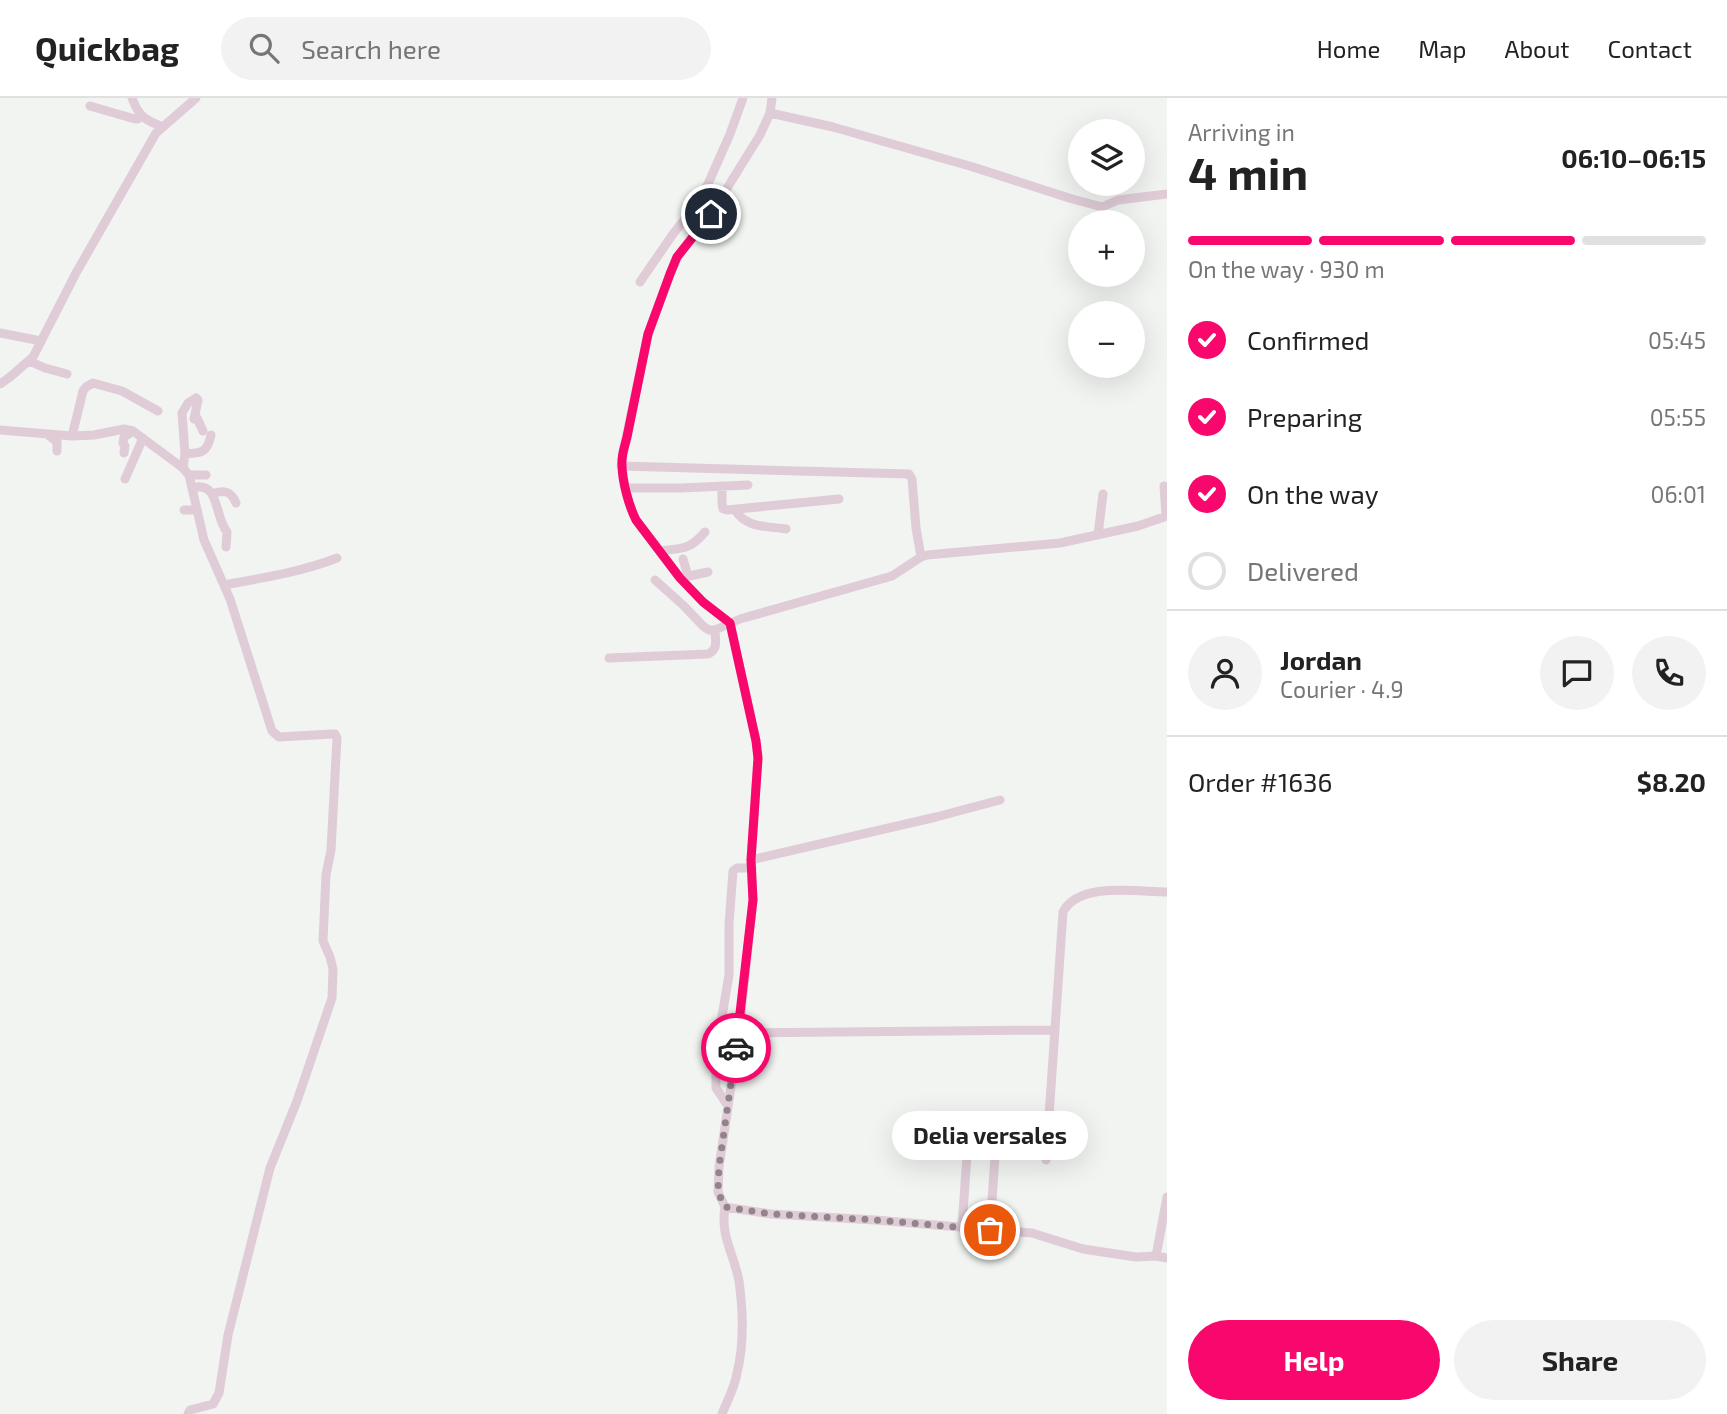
<!DOCTYPE html>
<meta charset="utf-8">
<style>
body{margin:0;font-family:"Exo 2",sans-serif;background:#f2f2f2;color:#222;height:100vh;display:flex;flex-direction:column;font-size:26px;white-space:nowrap}
*{box-sizing:border-box;margin:0}
p{font-size:23px;color:#767676}
.icon{flex:none;width:38px;height:38px;fill:none;stroke:currentColor;stroke-width:2;stroke-linecap:round;stroke-linejoin:round}
.map{position:relative;flex:1;overflow:hidden}
.details{display:flex;flex-direction:column;background:#fff;width:560px}
.details>*{flex:none}
.controls{position:absolute;left:1068px;top:21px;display:grid;gap:14px}
.controls a{display:grid;place-items:center;width:77px;height:77px;border-radius:50%;background:#fff;box-shadow:0 7px 28px #0002;font-size:35px}
.pin{position:absolute;display:grid;place-items:center;width:60px;height:60px;color:#fff;margin:-30px;border:4px solid #fff;border-radius:50%;box-shadow:0 2px 7px #0007}
.courier{position:absolute;display:grid;place-items:center;width:70px;height:70px;margin:-35px;border:5px solid #f8086c;border-radius:50%;background:#fff;color:#222;box-shadow:0 2px 9px #0007}
.bubble{position:absolute;height:49px;border-radius:24px;background:#fff;box-shadow:0 7px 28px #0002;font-size:23px;font-weight:700;line-height:49px;text-align:center}
.overview em{font-style:normal;font-weight:700}
.overview div{display:flex;flex-direction:column-reverse}
.overview{display:flex;align-items:center;justify-content:space-between;height:119px;padding:0 21px}
h1{font-size:46px;font-weight:700;line-height:52px}
.bar{display:grid;grid-template-columns:repeat(4,1fr);gap:10px 7px;align-content:center;height:84px;padding:0 21px}
.bar i{height:9px;border-radius:5px;background:#e0e0e0}
.bar .current{background:#f8086c}
.bar p{grid-column:span 4}
.line{display:flex;align-items:center;gap:18px;padding:0 21px;border-top:2px solid #e0e0e0}
.line div{flex:1}
.round{display:grid;place-items:center;flex:none;width:74px;height:74px;border-radius:37px;background:#f2f2f2}
ol{padding:0 21px;list-style:none}
li{display:flex;align-items:center;gap:21px;height:77px}
li p{margin-inline-start:auto}
li .icon{padding:7px;border-radius:50%;background:#f8086c;color:#fff;stroke-width:4}
li:last-child{color:#767676}
li i{width:38px;height:38px;border:4px solid #e0e0e0;border-radius:50%}
.action{display:flex;gap:14px;margin-top:auto;padding:14px 21px}
.action a{flex:1;height:80px;border-radius:42px;background:#f8086c;color:#fff;font-size:28px;font-weight:700;line-height:80px;text-align:center}
.action a+a{background:#f2f2f2;color:#222}
header{display:flex;align-items:center;gap:42px;box-sizing:border-box;height:98px;padding:0 35px;background:#fff;border-bottom:2px solid #e0e0e0}
header strong{font-size:33px}
nav{display:flex;gap:38px;margin-inline-start:auto;font-size:24px}
.search{width:490px;height:63px;background:#f2f2f2;display:flex;align-items:center;gap:18px;box-sizing:border-box;padding:0 24px;border-radius:38px;color:#767676;font-size:26px}
main{display:flex;flex:1;min-height:0}
.map>svg:first-child{display:block}
.lines{fill:none;stroke-linecap:round;stroke-linejoin:round}
.minor{stroke:#dfccd7;stroke-width:9}
.done{stroke:#93848b;stroke-width:7;stroke-dasharray:0 12.6}
.route{stroke:#f8086c;stroke-width:9}
</style>
<header>
<strong>Quickbag</strong>
<div class="search"><svg class="icon" aria-label="search" viewBox="0 0 24 24"><circle cx="10" cy="10" r="6"/><path d="M15 15l6 6"/></svg>Search here</div>
<nav><a>Home</a><a>Map</a><a>About</a><a>Contact</a></nav>
</header>
<main>
<div class="map">
<svg width="1167" height="1316" viewBox="0 0 1167 1316">
<rect width="100%" height="100%" fill="#f1f4f1"/>
<g class="lines">
<path class="minor" d="M132,0C139,19 145,22 163,29
M772,0L770,15L760,37L711,116L677,159L670,176L648,236L623,355C621,376 626,403 636,422L680,480L703,504L730,525L756,643L758,660L751,762L753,802L739,935L719,1069L718,1094L725,1109L771,1116L875,1122L1032,1135L1083,1151L1136,1159L1156,1158L1167,1160
M90,8L135,21H138L140,17
M770,15L833,29L973,69L1069,100L1102,109L1118,102L1167,96
M640,184L673,136L692,112L708,86L730,36L743,0
M0,235L41,243
M29,263L45,270L67,276
M0,286L10,279L33,259L76,175L156,35L196,0
M197,320L203,333
M0,332L72,338L94,337L124,331L133,333L183,370L189,377L204,442L230,501L272,633L279,639L332,636H335L337,640L331,752L326,777L323,843L330,859L333,871L332,900L297,1003L270,1070L228,1237L219,1295L213,1306L190,1312L188,1316
M48,337L57,344V353
M72,338L83,293L86,289L93,285L122,293L158,313
M124,355L125,348L123,345L124,339L133,333
M185,356C202,355 207,355 211,337
M621,368L909,376L912,381L916,430L921,459
M183,370L185,356L182,315L188,305L196,300L198,302L194,321
M189,377H206
M125,381L143,340
M722,388V405L723,411L727,412L839,401
M1164,388L1166,418
M192,390C220,382 214,418 227,434L226,449
M626,390H681L748,387
M212,396C224,391 231,393 236,405
M184,412H196
M735,412C746,430 766,428 786,431
M1098,437L1103,396
M660,453C682,450 690,452 705,434
M683,461L688,478
M680,480L708,474
M655,482L683,507L703,528L709,532H715L740,521L892,478L921,459L927,457L1060,445L1138,428L1167,418
M224,487C262,480 301,474 337,460
M609,560L708,556C719,551 715,542 715,532
M751,762L936,719L1000,702
M739,935L1055,932
M728,1008L716,990V976L719,936L729,877V826L733,773L737,770H752
M1046,1062L1063,814C1079,783 1138,794 1167,794
M962,1129L968,1043
M990,1132L995,1058
M1156,1158L1167,1099
M722,1316C727,1303 735,1289 737,1275C744,1247 743,1212 739,1183C734,1156 720,1138 725,1109"/>
</g>
<g class="lines">
<path class="done" d="M736,950L719,1069L718,1094L725,1109L771,1116L876,1122L990,1132"/>
<path class="route" d="M711,116L677,159L670,176L648,236L627,339C625,348 621,357 622,367C622,383 629,408 636,422L680,480L703,504L730,525L756,643L758,660L751,762L753,802L736,950"/>
</g>
</svg>
<div class="controls">
<a><svg class="icon" aria-label="layers" viewBox="0 0 24 24"><path d="M12 4l9 5-9 5-9-5zM3 14l9 5 9-5"/></svg></a>
<a>+</a>
<a>−</a>
</div>
<div class="pin" style="left:990px;top:1132px;background:#ea580c"><svg class="icon" aria-label="bag" viewBox="0 0 24 24"><path d="M5 8h14l-1 12H6zM9 8a3 3 0 0 1 6 0"/></svg></div>
<div class="pin" style="left:711px;top:116px;background:#1f2937"><svg class="icon" aria-label="home" viewBox="0 0 24 24"><path d="M3 11l9-7 9 7M6 9v11h12V9"/></svg></div>
<div class="courier" style="left:736px;top:950px"><svg class="icon" aria-label="car" viewBox="0 0 24 24"><path d="M5 17H2v-5l4-1 3-4h7l3 4 3 1v5h-3M9 17h6M6 11h13"/><circle cx="7" cy="17" r="2"/><circle cx="17" cy="17" r="2"/></svg></div>
<div class="bubble" style="left:892px;top:1013px;width:196px">Delia versales</div>
</div>
<section class="details">
<div class="overview"><div><h1>4 min</h1><p>Arriving in</p></div><em>06:10–06:15</em></div>
<div class="bar"><i class="current"></i><i class="current"></i><i class="current"></i><i></i><p>On the way · 930 m</p></div>
<ol>
<li><svg class="icon" aria-label="check" viewBox="0 0 24 24"><path d="M5 12l5 5 9-10"/></svg>Confirmed<p>05:45</p></li>
<li><svg class="icon" aria-label="check" viewBox="0 0 24 24"><path d="M5 12l5 5 9-10"/></svg>Preparing<p>05:55</p></li>
<li><svg class="icon" aria-label="check" viewBox="0 0 24 24"><path d="M5 12l5 5 9-10"/></svg>On the way<p>06:01</p></li>
<li><i></i>Delivered</li>
</ol>
<div class="line" style="height:126px"><a class="round"><svg class="icon" aria-label="person" viewBox="0 0 24 24"><circle cx="12" cy="8" r="4"/><path d="M4 21q1-7 8-7t8 7"/></svg></a><div><b>Jordan</b><p>Courier · 4.9</p></div><a class="round"><svg class="icon" aria-label="chat" viewBox="0 0 24 24"><path d="M4 5h16v11H9l-5 4z"/></svg></a><a class="round"><svg class="icon" aria-label="phone" viewBox="0 0 24 24"><path d="M5 4h4l2 5-3 2q2 4 5 5l2-3 5 2v4C11 20 4 13 5 4z"/></svg></a></div>
<div class="line" style="height:91px"><div>Order #1636</div><b>$8.20</b></div>
<div class="action"><a>Help</a><a>Share</a></div>
</section>
</main>
